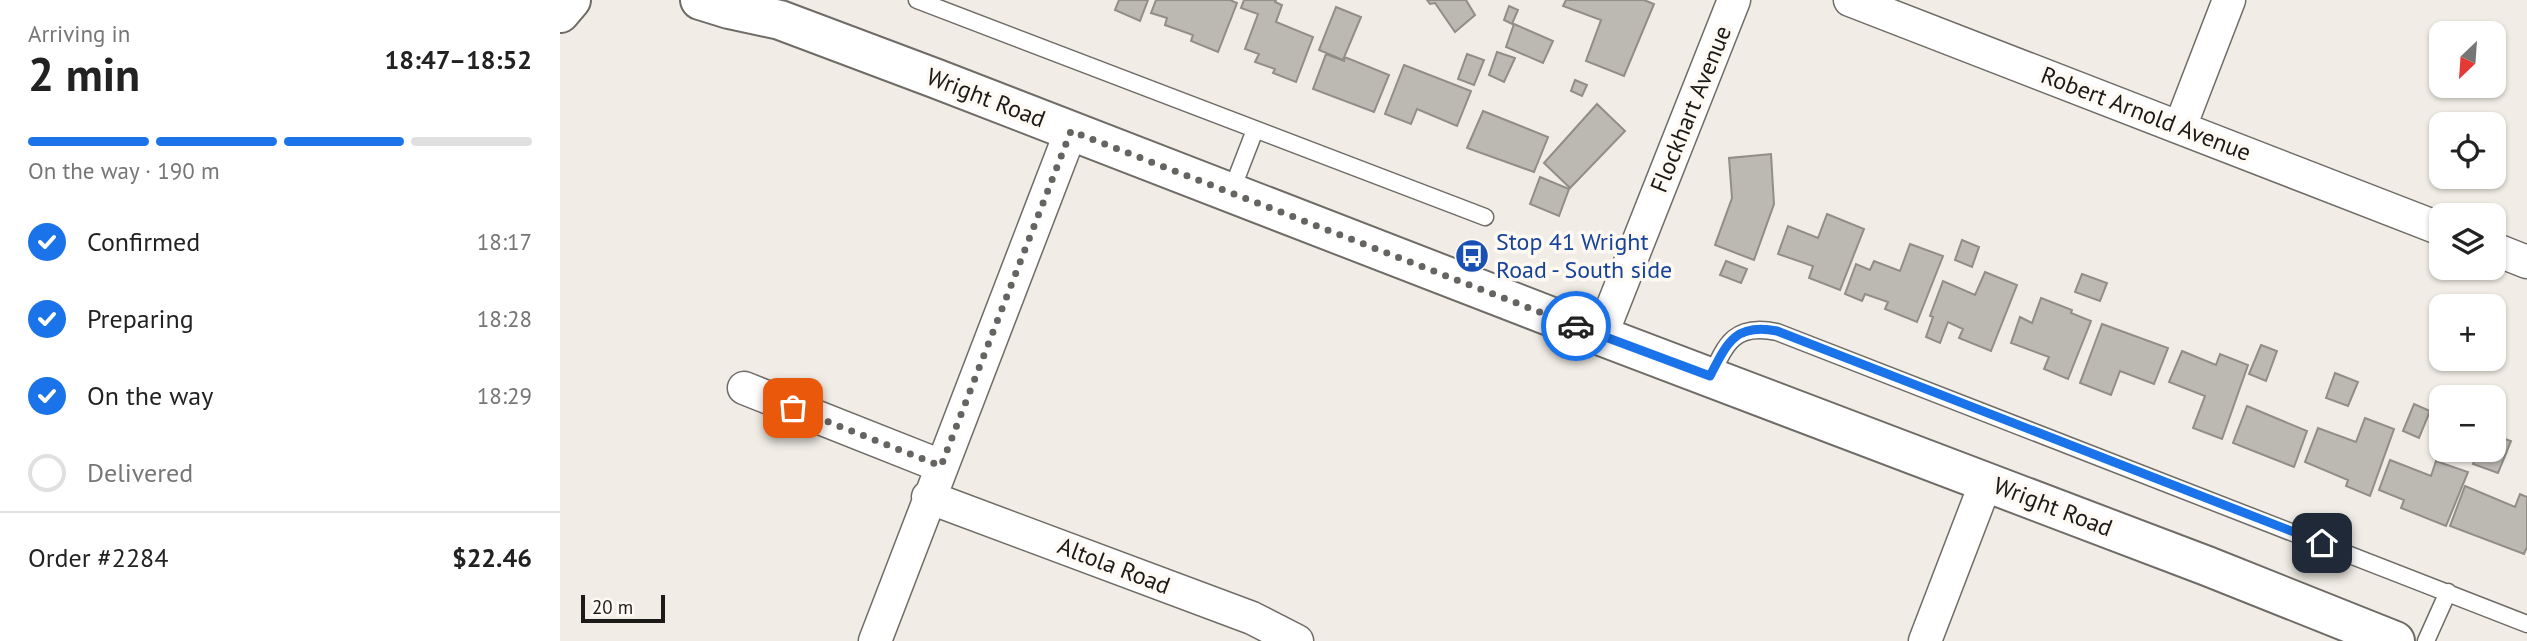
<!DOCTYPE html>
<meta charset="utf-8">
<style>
body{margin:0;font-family:"PT Sans",sans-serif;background:#f2f2f2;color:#222;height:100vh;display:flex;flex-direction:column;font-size:26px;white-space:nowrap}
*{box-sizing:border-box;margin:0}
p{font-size:23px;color:#767676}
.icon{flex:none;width:38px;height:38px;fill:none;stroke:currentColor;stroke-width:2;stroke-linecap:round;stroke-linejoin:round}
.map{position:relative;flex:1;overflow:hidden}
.details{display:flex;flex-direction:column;background:#fff;width:560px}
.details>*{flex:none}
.needle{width:46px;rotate:205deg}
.controls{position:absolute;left:1869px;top:21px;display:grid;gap:14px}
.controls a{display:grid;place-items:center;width:77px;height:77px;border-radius:14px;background:#fff;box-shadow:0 2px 5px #0004;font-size:35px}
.scale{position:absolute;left:21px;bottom:18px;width:84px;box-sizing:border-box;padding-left:7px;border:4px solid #1b1a18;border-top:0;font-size:19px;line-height:24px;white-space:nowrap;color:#1b1a18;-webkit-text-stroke:5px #fefaf3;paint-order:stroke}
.pin{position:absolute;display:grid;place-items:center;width:60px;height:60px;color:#fff;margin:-30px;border-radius:14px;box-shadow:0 4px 10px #0006}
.courier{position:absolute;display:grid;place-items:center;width:70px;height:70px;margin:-35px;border:5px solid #1a73e8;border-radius:50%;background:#fff;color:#222;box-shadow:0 2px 9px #0007}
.summary em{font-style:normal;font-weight:600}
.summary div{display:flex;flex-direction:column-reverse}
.summary{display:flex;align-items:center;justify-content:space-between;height:119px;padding:0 28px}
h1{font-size:46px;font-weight:600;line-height:52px}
.bar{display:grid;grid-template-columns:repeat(4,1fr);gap:10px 7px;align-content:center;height:84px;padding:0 28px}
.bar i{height:9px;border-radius:5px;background:#e0e0e0}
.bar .current{background:#1a73e8}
.bar p{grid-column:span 4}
.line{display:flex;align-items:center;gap:18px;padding:0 28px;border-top:2px solid #e0e0e0}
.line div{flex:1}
ol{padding:0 28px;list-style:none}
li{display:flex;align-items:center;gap:21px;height:77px}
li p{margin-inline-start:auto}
li .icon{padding:7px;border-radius:50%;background:#1a73e8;color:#fff;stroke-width:4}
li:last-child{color:#767676}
li i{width:38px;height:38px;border:4px solid #e0e0e0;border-radius:50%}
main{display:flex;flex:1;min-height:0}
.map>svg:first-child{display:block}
.building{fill:#bcb8b2;stroke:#918d87;stroke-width:2}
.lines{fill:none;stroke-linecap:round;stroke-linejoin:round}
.lane-casing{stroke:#6f6b66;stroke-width:19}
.street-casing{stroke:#6f6b66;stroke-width:35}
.secondary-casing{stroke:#6f6b66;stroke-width:42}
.lane{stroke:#fff;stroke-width:16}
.street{stroke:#fff;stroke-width:32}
.secondary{stroke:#fff;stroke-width:38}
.done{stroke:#666460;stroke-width:7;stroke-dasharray:0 12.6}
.route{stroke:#1a73e8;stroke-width:9}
.labels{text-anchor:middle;stroke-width:7;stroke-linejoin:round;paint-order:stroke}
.street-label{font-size:24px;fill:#1b1a18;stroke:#fefaf3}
.transit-label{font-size:24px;fill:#164399;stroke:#fefaf3;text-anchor:start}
</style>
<main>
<section class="details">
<div class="summary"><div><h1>2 min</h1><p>Arriving in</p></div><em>18:47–18:52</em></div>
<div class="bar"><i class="current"></i><i class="current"></i><i class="current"></i><i></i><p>On the way · 190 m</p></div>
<ol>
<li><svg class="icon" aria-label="check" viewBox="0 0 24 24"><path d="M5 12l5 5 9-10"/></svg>Confirmed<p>18:17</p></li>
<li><svg class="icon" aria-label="check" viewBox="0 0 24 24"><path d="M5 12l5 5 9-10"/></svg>Preparing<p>18:28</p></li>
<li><svg class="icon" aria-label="check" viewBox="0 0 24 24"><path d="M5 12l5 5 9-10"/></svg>On the way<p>18:29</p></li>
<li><i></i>Delivered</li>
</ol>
<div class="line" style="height:91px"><div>Order #2284</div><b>$22.46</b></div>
</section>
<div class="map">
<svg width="1967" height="641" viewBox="0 0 1967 641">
<rect width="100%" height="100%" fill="#f1ede6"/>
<path class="building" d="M559,0H588L580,21L555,10Z
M596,0H670L677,3L658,52L631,41L633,35L605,25L607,18L591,13Z
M684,0H716L715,2L722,5L716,22L753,37L736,82L713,73L715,69L695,62L699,54L685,49L698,14L681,8Z
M867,0H906L915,15L895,32L875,3L870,4Z
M1006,0H1084L1094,4L1064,76L1026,61L1041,20L1003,6Z
M949,6L958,10L952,24L944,20Z
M776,7L801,17L783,60L759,50Z
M954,24L993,41L983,63L946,47Z
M937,52L955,58L944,82L929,75Z
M766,54L784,61L785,57L829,75L814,112L753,89Z
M907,54L924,60L914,85L898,79Z
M844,65L911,91L897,126L857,109L851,124L825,114Z
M1015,80L1027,85L1022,96L1011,91Z
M1037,104L1065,131L1010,188L984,163Z
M923,111L988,137L974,172L907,148Z
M1211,154L1214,204L1194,260L1155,245L1172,198L1169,158Z
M980,177L1009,189L999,216L970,204Z
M1267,214L1304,229L1280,290L1249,278L1253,266L1218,254L1228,226L1258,238Z
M1402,240L1419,247L1412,267L1395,260Z
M1350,244L1383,256L1357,322L1325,309L1328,302L1305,294L1302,301L1285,294L1296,264L1310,270L1314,261L1340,271Z
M1166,261L1187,269L1181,283L1160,275Z
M1425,272L1457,285L1431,351L1399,338L1403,329L1388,322L1380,343L1366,337L1373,317L1370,316L1383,281L1415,295Z
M1522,274L1547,283L1540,301L1515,292Z
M1481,298L1512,310L1511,313L1531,321L1508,379L1484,369L1489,357L1451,343L1460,317L1472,323Z
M1542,324L1608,348L1594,384L1560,371L1551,395L1520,383Z
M1701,345L1717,351L1706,381L1689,374Z
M1622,351L1656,365L1660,354L1688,365L1662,439L1633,428L1645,396L1609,382Z
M1775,373L1798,382L1788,406L1766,398Z
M1854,404L1870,411L1859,438L1843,431Z
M1687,406L1747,431L1734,467L1673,443Z
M1805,418L1834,429L1810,496L1786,486L1788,480L1745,462L1758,428L1796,442Z
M1934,435L1951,441L1938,473L1913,464L1919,450H1934Z
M1830,460L1871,476L1876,461L1908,472L1886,526L1841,508L1844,500L1819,490Z
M1905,486L1955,507L1960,494L1967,497V547L1964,554L1890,526Z"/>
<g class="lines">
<g class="lane-casing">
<path id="lane" d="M357,0L925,217
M671,192L695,130
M1151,376C1166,343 1175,323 1217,332L1967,624
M1866,641L1888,592"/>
</g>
<g class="street-casing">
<path id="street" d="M1290,0L1881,229
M1620,127L1669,0
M1934,249L1967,262
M1041,336L1174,0
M184,388L381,466
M368,497L692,618L737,641
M315,641L511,131
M1365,641L1426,482"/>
</g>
<g class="secondary-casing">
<path id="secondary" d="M140,0L169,9L220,20L377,79L1041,336L1647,566L1835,641
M0,13L11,0"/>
</g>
<use href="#lane" class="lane"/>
<use href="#street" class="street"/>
<use href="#secondary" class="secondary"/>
</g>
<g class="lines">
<path class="done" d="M233,408L381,466L511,131L1016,326"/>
<path class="route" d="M1016,326L1150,376C1167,343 1175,323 1217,331L1762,543"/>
</g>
<defs>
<g id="bus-disc" transform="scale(1.75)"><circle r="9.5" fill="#1a4fb4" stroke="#fefaf3"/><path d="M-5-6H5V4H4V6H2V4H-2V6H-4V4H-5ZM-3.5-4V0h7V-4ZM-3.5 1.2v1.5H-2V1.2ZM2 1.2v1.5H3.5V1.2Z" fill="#fff"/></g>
</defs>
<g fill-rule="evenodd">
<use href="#bus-disc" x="912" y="256"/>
</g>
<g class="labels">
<g class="street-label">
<text transform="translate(426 98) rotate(21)" y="8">Wright Road</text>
<text transform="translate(1131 109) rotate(-68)" y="8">Flockhart Avenue</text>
<text transform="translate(1586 114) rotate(21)" y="8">Robert Arnold Avenue</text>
<text transform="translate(1493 507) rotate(21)" y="8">Wright Road</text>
<text transform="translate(554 566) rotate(21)" y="8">Altola Road</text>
</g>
<g class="transit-label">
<text x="936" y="250">Stop 41 Wright<tspan x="936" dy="28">Road - South side</tspan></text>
</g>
</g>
</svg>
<div class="controls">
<a><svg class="needle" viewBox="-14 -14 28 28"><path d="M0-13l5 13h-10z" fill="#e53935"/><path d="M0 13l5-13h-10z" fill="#767676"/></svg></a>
<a><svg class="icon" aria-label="locate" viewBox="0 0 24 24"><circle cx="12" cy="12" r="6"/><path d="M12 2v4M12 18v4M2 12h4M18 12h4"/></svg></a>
<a><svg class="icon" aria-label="layers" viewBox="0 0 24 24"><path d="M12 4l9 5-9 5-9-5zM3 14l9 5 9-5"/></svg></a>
<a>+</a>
<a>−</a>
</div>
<div class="scale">20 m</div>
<div class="pin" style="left:233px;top:408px;background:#ea580c"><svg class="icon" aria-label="bag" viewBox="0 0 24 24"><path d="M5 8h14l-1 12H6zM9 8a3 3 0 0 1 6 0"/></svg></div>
<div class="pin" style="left:1762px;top:543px;background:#1f2937"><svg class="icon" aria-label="home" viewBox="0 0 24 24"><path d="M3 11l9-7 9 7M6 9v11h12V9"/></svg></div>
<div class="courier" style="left:1016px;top:326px"><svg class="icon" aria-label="car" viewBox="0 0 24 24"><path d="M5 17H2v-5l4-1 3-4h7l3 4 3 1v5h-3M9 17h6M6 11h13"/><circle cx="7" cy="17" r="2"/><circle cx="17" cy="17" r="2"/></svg></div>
</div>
</main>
